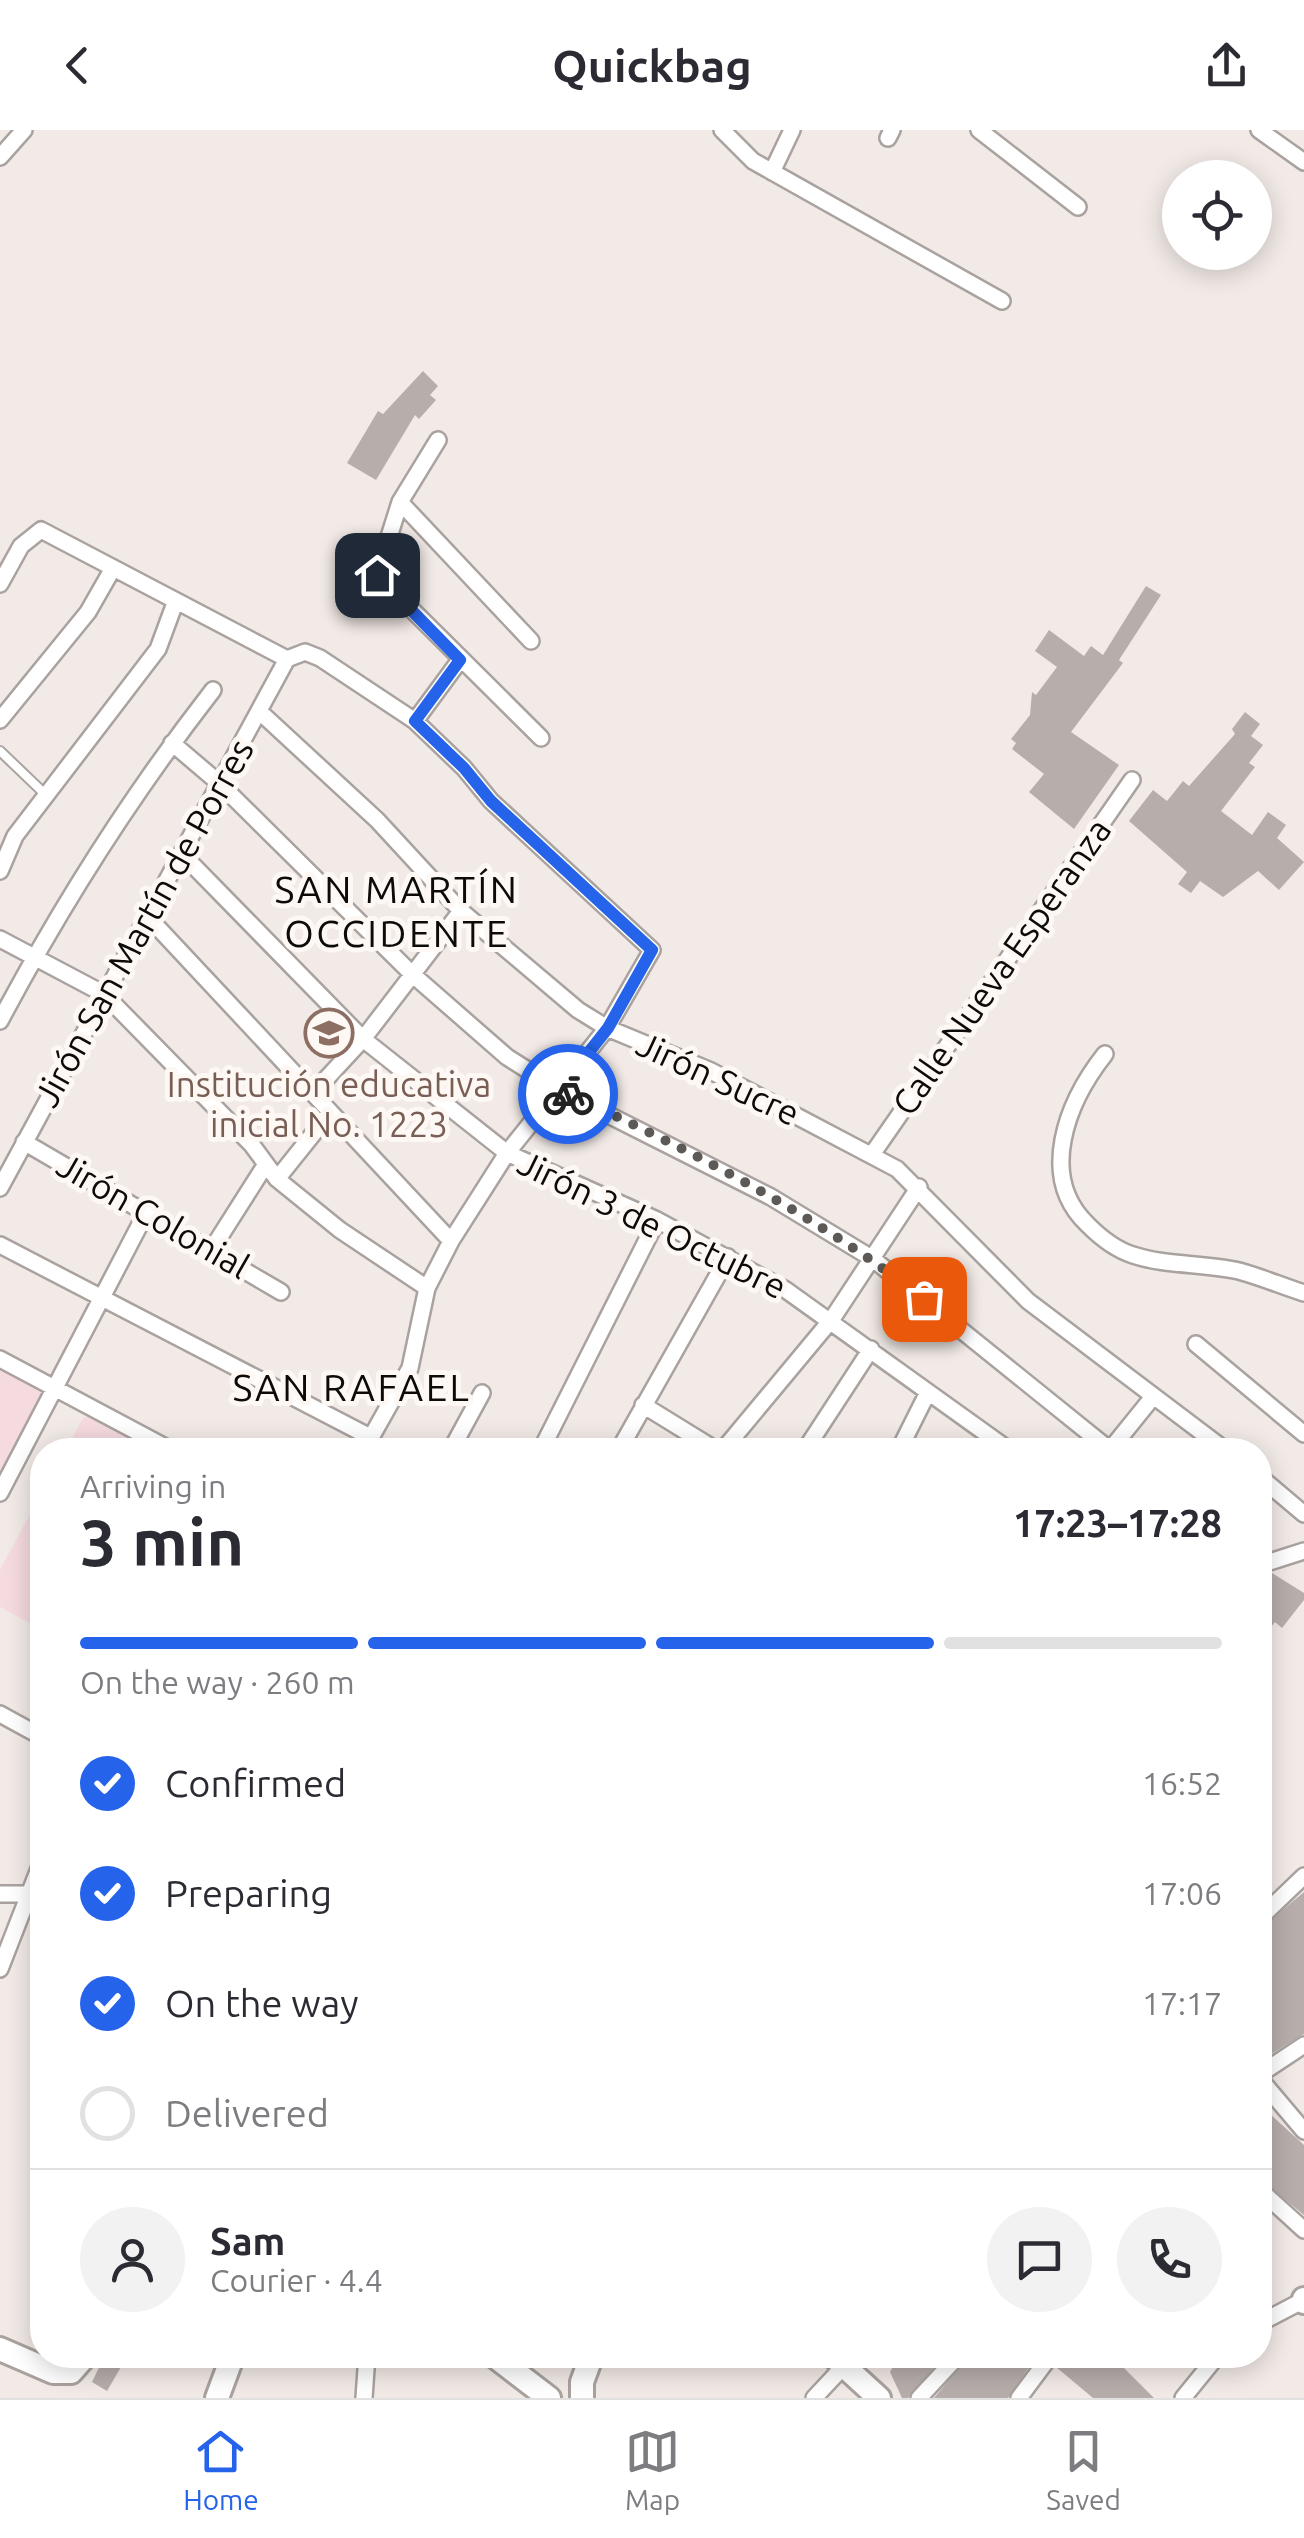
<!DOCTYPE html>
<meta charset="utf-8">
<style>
body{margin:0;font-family:Ubuntu,sans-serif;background:#f2f2f3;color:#2b2b33;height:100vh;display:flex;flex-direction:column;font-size:38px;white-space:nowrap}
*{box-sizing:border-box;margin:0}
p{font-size:32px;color:#7c7c81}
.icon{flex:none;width:55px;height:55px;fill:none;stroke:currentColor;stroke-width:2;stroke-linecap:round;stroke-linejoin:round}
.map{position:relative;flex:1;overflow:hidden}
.sheet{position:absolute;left:30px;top:1308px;width:1242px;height:930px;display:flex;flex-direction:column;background:#fff;border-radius:40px;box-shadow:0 5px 25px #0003}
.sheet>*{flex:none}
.tools{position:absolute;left:1162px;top:30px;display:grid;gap:20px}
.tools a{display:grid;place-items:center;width:110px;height:110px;border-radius:50%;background:#fff;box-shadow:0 5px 25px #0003;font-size:50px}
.pin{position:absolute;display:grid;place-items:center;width:85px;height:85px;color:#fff;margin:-42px;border-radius:20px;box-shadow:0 5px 15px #0006}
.courier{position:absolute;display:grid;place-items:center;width:100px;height:100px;margin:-50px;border:8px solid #2563eb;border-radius:50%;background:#fff;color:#222;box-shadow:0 2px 12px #0007}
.head em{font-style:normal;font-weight:700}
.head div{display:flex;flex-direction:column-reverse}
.head{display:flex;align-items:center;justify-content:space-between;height:170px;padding:0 50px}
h1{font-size:65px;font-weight:700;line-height:75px}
.bar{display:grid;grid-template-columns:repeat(4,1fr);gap:15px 10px;align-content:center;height:120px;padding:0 50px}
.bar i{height:12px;border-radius:8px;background:#e1e1e2}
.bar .on{background:#2563eb}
.bar p{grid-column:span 4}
.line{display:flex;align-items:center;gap:25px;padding:0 50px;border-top:2px solid #e1e1e2}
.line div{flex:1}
.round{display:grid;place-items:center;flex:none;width:105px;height:105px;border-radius:52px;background:#f2f2f3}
ol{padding:0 50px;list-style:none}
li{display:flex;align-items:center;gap:30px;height:110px}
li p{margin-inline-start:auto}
li .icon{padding:10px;border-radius:50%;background:#2563eb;color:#fff;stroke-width:4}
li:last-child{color:#7c7c81}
li i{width:55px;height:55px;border:5px solid #e1e1e2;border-radius:50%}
header{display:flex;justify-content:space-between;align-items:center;height:130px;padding:0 50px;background:#fff;font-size:45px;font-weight:700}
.tab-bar{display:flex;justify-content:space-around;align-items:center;height:140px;border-top:2px solid #e1e1e2;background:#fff;font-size:28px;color:#7c7c81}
.tab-bar a{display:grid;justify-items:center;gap:5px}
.tab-bar .on{color:#2563eb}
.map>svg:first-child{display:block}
.education{fill:#f5dadf}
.building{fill:#b7aeac}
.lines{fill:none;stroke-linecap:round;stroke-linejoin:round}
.lane-casing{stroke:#a9a29e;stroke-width:12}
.street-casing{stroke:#a9a29e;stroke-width:20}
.secondary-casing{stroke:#a9a29e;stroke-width:28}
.lane{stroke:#fff;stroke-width:8}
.street{stroke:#fff;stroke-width:15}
.secondary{stroke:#fff;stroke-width:22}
.done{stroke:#5d5956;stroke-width:10;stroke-dasharray:0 18}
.route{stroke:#2563eb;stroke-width:12}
.labels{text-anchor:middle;stroke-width:10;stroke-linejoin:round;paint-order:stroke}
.street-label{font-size:35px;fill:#0d0b09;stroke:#fef8f4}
.education-label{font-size:35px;fill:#785e54;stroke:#fef8f4}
.neighbourhood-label{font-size:38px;letter-spacing:2.5px;fill:#0d0b09;stroke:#fef8f4}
</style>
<header><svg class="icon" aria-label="back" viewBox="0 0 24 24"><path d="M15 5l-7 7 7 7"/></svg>Quickbag<svg class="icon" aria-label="share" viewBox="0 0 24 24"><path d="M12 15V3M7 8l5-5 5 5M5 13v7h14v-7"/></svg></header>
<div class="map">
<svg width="1304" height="2268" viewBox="0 0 1304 2268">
<rect width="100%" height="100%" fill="#f2eae6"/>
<path class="education" d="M0,1238L50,1264L0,1354Z
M91,1285L152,1317L153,1320H66L83,1288Z
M42,1362V1500L0,1477V1440Z"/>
<path class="building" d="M423,241L438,256L430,265L436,270L419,289L415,285L376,350L347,333L378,281L383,284Z
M1146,456L1161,465L1119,530L1123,533L1071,602L1119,635L1074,699L1029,662L1044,644L1012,619L1016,613L1011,609L1030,585L1032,562L1036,565L1057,537L1035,521L1049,500L1084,526L1091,516L1103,525Z
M1245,582L1260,594L1251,606L1263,615L1249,633L1255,637L1221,681L1252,705L1268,682L1286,695L1277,708L1304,732L1279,760L1258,741L1223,767L1200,751L1191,763L1178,754L1187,742L1129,691L1153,660L1167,671L1183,651L1189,656L1235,604L1232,599Z
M1272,1443L1304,1463V1470L1282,1498L1275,1492L1260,1511V1456Z
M1304,1762V1904L1260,1931V1799Z
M1260,1975L1304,2015V2085L1260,2049Z
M105,2225H128L107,2261L92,2252Z
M882,2225H944L908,2268H902L890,2242L894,2235Z
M970,2225H1037L1008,2268H934Z
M1062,2225H1133L1124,2238L1154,2268H1093L1056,2237Z"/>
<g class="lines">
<g class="lane-casing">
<path id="lane" d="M0,621L47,666"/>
</g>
<g class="street-casing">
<path id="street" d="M722,0L753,31L1002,171
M979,0L1078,77
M1259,0L1304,32
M888,8L892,0
M0,27L24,0
M772,42L792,0
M438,310L400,372L377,445L541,608
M400,372L531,511
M0,454L21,416L41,400L287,529
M287,529L305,522L320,528L415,591L464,638L491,671L652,820L607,898L507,1023L451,1111L427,1158L410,1238L364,1320
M260,582L377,690L461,781L578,880L607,898L711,941L897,1039L1028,1171L1225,1320
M0,590L88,482L112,440
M415,591L460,530
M172,613L219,653L412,844L507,927L559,960L771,1067L873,1129L1110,1320L1152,1268
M182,724L363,909L507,1023L657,1090L786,1160L1009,1320
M0,741L15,706L158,519L175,473
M149,788L451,1111
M0,809L104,864L252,1015L277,1049L340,1100L427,1158
M0,891C61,776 133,663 213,560
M1105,924C1067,972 1037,1047 1088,1095C1100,1107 1117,1120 1133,1125C1166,1136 1204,1133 1239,1141C1261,1147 1282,1156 1304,1163
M313,963L363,909L461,781
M24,1012L281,1162
M873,1023L1132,650
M277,1049L329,984
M0,1058L287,529
M0,1115L370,1307
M212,1119L266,1034
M1196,1214L1304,1304
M0,1229L171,1320
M643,1275L716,1320
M451,1320L482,1263
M541,1320L657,1090
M619,1320L728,1127
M723,1320L832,1189L919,1057
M805,1320L871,1219
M899,1320L928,1262
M1260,1347L1304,1384
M0,1363L147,1081
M1260,1435L1304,1421
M0,1584L42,1607
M0,1764H30
M1260,1788L1304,1746
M0,1839L42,1731
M1260,1944L1304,1915
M1260,1949L1304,2001
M1260,2060L1304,2100
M1260,2193L1302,2171
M364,2268L367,2225
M814,2268L844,2236
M919,2268L959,2225
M1019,2268L1051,2225
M1183,2268L1218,2225"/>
</g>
<g class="secondary-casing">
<path id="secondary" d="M1304,2169V2172
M0,2219L53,2242H71L86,2225
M493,2225L549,2268
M832,2225L879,2268
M217,2268L233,2225
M582,2268V2252L592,2225"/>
</g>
<use href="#lane" class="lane"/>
<use href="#street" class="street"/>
<use href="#secondary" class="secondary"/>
</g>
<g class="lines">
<path class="done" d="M568,964C693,1021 816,1085 924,1169"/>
<path class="route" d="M377,445L460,530L415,591L464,638L491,671L652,820L608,898L559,960L568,964"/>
</g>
<defs>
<g id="school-ring" transform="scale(2.5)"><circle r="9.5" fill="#fef8f4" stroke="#8d6e63" stroke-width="1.5"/><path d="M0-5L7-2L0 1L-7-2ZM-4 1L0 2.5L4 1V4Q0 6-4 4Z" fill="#8d6e63"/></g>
</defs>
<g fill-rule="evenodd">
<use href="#school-ring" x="329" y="903"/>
</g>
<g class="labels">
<g class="street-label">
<text transform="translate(144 793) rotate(-61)" y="12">Jirón San Martín de Porres</text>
<text transform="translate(1002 837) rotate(-55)" y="12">Calle Nueva Esperanza</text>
<text transform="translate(718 949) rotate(25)" y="12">Jirón Sucre</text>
<text transform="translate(153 1086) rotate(30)" y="12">Jirón Colonial</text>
<text transform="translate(652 1095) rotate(26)" y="12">Jirón 3 de Octubre</text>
</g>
<g class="education-label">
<text x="329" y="967">Institución educativa<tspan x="329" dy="40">inicial No. 1223</tspan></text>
</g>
<g class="neighbourhood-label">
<text x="397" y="773">SAN MARTÍN<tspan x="397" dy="44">OCCIDENTE</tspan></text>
<text x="352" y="1271">SAN RAFAEL</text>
</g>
</g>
</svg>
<div class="tools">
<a><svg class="icon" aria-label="locate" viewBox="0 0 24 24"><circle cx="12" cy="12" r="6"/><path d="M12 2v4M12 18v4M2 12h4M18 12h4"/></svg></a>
</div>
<div class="pin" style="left:924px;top:1169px;background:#ea580c"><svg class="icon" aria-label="bag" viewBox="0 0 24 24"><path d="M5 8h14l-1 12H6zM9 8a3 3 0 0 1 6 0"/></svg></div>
<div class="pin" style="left:377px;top:445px;background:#1f2937"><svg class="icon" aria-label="home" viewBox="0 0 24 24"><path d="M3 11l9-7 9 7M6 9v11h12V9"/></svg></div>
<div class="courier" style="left:568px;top:964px"><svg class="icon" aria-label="bike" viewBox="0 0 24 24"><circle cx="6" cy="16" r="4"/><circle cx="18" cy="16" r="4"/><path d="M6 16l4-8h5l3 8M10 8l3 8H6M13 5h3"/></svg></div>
<section class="sheet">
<div class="head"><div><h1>3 min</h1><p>Arriving in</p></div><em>17:23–17:28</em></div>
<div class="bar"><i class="on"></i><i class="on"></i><i class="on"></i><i></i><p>On the way · 260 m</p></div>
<ol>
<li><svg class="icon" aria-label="check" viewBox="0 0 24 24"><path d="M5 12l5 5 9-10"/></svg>Confirmed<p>16:52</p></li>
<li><svg class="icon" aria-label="check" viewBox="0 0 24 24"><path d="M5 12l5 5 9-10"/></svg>Preparing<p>17:06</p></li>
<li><svg class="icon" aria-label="check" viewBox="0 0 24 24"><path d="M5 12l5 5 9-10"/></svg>On the way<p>17:17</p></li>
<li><i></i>Delivered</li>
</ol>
<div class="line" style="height:180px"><a class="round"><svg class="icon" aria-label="person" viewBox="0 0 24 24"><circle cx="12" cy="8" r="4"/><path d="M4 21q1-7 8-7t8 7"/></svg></a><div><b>Sam</b><p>Courier · 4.4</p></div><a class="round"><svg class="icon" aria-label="chat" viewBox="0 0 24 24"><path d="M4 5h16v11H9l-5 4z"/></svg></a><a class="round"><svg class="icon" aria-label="phone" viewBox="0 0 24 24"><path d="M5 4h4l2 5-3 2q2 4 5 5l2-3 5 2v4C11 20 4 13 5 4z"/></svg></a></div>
</section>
</div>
<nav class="tab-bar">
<a class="on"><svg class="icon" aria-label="home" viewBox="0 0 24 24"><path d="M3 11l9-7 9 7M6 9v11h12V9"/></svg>Home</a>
<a><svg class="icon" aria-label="map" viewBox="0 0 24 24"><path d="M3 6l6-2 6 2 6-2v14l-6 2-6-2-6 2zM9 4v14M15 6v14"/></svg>Map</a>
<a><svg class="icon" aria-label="saved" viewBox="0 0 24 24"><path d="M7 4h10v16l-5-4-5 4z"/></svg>Saved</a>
</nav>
